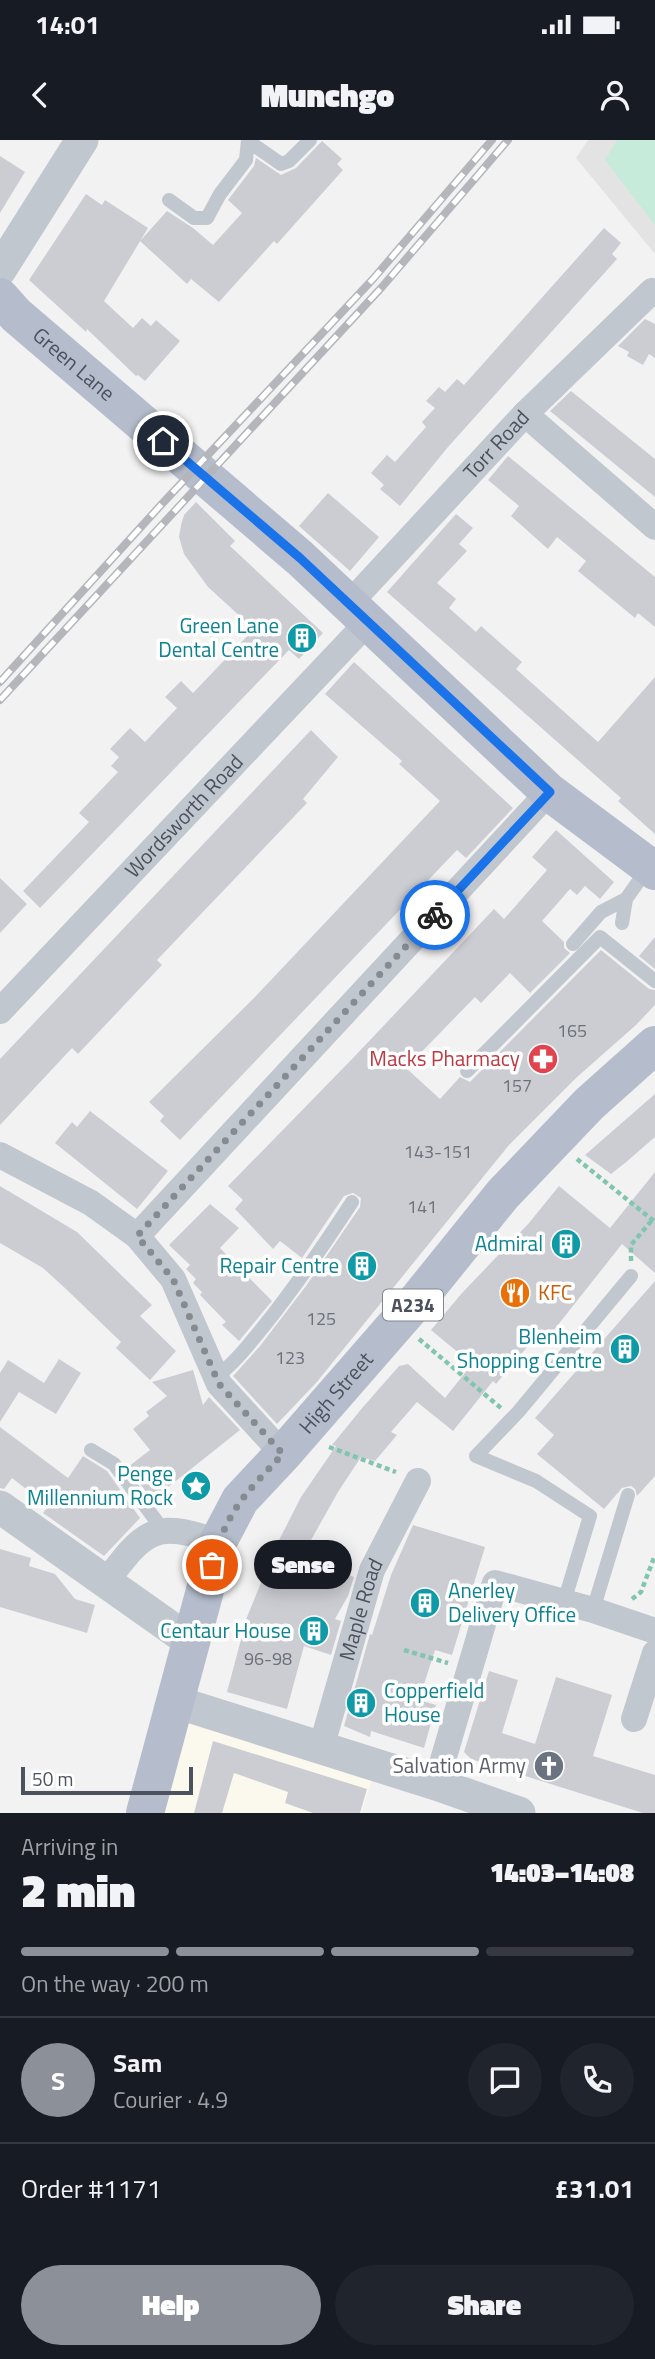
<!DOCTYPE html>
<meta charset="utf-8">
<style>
body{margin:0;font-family:"Titillium Web",sans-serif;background:#20242c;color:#f1f3f6;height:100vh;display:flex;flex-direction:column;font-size:26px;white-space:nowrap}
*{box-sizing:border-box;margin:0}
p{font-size:23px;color:#9ea1a6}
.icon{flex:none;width:38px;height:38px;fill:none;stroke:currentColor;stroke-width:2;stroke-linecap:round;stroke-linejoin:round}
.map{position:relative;height:1673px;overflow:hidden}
.sheet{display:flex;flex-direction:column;background:#171b24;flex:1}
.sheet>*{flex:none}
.scale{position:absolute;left:21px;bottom:18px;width:172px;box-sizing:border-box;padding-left:7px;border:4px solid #4b525d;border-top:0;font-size:19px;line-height:24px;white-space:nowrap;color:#4b525d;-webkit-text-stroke:5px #fff;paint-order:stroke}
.pin{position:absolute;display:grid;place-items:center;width:60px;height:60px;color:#fff;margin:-30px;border:4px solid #fff;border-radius:50%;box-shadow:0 2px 7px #0007}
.courier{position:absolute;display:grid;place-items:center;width:70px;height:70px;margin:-35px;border:5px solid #1a73e8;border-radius:50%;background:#fff;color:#222;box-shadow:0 2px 9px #0007}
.bubble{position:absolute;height:49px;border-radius:24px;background:#171b24;box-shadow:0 4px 18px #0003;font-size:23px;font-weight:800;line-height:49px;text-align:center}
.headline em{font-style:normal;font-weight:800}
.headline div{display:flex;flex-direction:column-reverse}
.headline{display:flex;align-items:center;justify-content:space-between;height:119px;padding:0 21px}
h1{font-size:46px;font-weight:800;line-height:52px}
.bar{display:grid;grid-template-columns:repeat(4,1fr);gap:10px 7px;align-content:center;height:84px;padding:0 21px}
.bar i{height:9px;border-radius:5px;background:#363941}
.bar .selected{background:#8c9099}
.bar p{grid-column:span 4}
.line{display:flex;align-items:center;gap:18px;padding:0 21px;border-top:2px solid #363941}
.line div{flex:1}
.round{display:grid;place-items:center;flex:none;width:74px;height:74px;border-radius:37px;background:#20242c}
.button{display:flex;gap:14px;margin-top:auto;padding:14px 21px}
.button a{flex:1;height:80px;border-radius:42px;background:#8c9099;color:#fff;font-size:28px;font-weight:800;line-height:80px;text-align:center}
.button a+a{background:#20242c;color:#f1f3f6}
.status{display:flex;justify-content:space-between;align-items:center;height:49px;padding:0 35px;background:#171b24;direction:ltr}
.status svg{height:19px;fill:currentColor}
header{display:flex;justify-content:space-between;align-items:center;height:91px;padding:0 21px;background:#171b24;font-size:32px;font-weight:800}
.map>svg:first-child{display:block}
.commercial{fill:#fbf9ee}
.education{fill:#e4e3e3}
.green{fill:#c6ebda}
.building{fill:#cccdd3}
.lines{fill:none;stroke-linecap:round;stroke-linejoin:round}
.path{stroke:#82c5ae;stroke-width:4.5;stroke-dasharray:5 3.5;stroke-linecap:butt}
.service{stroke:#c1c7ce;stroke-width:14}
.minor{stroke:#c1c7ce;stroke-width:26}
.tertiary{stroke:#c1c7ce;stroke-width:33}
.primary{stroke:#b5bdcc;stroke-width:38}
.rail-casing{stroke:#b4b6bb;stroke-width:8}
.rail{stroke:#fff;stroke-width:5;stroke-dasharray:16;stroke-linecap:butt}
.done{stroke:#868a91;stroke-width:7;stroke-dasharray:0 12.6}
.route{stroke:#1a73e8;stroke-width:9}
.labels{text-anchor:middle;stroke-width:7;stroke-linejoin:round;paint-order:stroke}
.number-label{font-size:18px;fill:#6b717a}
.shield{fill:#fff;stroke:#81868e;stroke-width:2}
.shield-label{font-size:19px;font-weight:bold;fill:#4b525d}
.street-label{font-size:21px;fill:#4b525d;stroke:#fff}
.culture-label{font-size:21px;fill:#0d838f;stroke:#fff;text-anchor:end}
.health-label{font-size:21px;fill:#be3a42;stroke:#fff;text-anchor:end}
.food-label{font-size:21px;fill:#c56008;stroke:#fff;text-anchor:start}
.worship-label{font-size:21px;fill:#5b616d;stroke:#fff;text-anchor:end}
</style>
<div class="status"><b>14:01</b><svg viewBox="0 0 49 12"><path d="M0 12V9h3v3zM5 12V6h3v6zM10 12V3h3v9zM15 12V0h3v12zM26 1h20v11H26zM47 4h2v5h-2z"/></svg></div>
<header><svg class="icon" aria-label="back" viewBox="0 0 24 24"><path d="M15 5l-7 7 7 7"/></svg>Munchgo<svg class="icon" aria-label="person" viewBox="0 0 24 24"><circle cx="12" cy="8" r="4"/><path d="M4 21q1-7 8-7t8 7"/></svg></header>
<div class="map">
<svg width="655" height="1673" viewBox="0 0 655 1673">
<rect width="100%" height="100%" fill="#f3f2f2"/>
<path class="commercial" d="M176,1562L377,1625L361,1673H144Z"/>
<path class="education" d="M588,0H655V114L576,18Z"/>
<path class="green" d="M617,0H655V85L605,20Z"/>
<path class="building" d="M322,1L342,19L337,24L343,30L277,104L274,101L219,162L191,139L187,144L140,101L167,71L193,88L213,105L242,73L228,60L254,26L256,18L281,35L296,28Z
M0,16L25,32L0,73Z
M86,54L102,65L105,60L148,88L104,161L133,188L142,178L151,186L156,180L180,201L145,241L138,235L136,236L87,189L86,192L29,140Z
M604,88L621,103L612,114L617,119L448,307L400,366L380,349L384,345L371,333L387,315L395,322L426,287L422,282L435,268L426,261L439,247L445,252L457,239L464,245Z
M645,179L655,184V218L649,214L643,225L627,216L629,212L618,206Z
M571,251L655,319V357L550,271Z
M508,316L655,437V487L638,473L635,478L578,431L586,421L557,397L548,409L511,376L519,366L488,340Z
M328,353L379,397L350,431L299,386Z
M196,362L235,401L230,406L323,493L299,519L289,510L40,768L23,751L89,682L79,673L118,632L111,626L119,617L110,609L130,588L145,602L177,568L165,557L181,541L193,553L254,489L208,447L184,414L179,397L181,385L184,375Z
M456,374L473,388L459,404L467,411L437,443L456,459L449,468L476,492L481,486L522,522L516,529L598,602L655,537V694L618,661L621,658L387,452Z
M354,522L513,668L466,718L457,710L180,1000L160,981L164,976L149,962L254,858L440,661L399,624L402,621L325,554Z
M311,590L338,617L303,659L307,663L157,820L162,825L78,914L72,908L0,985V919Z
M556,690L614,742L600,759L585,746L577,755L570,749L542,781L564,802V808L570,813L530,853L510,833L481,863L475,857L406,928L440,959L460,937L470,942L601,810L649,849L655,850V865L636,885L576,938L509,1005L316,1243L277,1284L233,1236L260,1206L306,1146L360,1067L361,1058L353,1053L344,1056L302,1118L280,1101L273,1109L235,1069L243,1060L228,1046L354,917L494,769L504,779L547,730L532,717Z
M0,738L27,764L0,793Z
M655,797V829L639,816Z
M655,954V997L625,1023L611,1034L585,1015Z
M90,971L168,1031L137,1069L55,1003L72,982L77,987Z
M655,1032V1133L622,1104L546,1200L538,1194L496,1244L493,1241L453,1291L417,1262L391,1292L397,1295L375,1321L361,1317L338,1352L302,1416L354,1437L348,1456L335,1479L341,1481L331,1515L304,1506L287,1569L227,1552L247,1477L276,1406L301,1357L336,1306L332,1305L363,1267L399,1226L408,1224L445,1258L472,1224L431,1190L462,1153L529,1083L559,1046L610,1088Z
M0,1046L77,1092L152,1165L140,1176L176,1211L150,1240L116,1208L121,1202L66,1149L43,1128L0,1103Z
M210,1064L239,1088L220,1108L272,1161L239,1201L222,1185L226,1182L200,1155L202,1152L193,1143L196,1139L186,1129L190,1125L169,1105Z
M655,1141V1336L637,1356L635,1349L631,1346L622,1348L604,1369L537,1314L554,1295L535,1278Z
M59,1219L81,1233L56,1274L19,1252L0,1282V1233L8,1220L44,1243Z
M193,1230L203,1265L209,1257L240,1290L152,1360L128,1327L150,1310L133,1289L149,1276L146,1272L167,1256L152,1242Z
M0,1287L68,1338L83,1316L107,1331L140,1378L104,1416L43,1373L48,1366L12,1338L4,1349L0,1348Z
M413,1385L485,1407L452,1515L435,1510L419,1560L436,1565L424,1608L371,1591L370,1597L344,1586L370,1494L372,1495L391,1435Z
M0,1409L31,1418L29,1426L55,1434L75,1459L95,1465L87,1493L0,1467Z
M489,1531L518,1540L502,1593L535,1604L556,1537L612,1555L593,1616L655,1635V1673H643L471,1619L464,1612Z
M213,1601L367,1649L360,1673H313L285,1663L288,1652L234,1633L222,1673H194Z"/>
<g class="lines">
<path class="path" d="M577,1019L655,1082
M631,1121V1105L652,1080
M419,1199L501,1268
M329,1307L396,1332
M632,1459L641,1452L655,1415
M404,1510L448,1523"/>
<path class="service" d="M248,1L281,24L289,21L310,0
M169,60L194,78H207L220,54L246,20L248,0
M622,783L626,759
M573,804L601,772L626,759L648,728
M467,931L600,797L655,841
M216,1237C235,1223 249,1204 264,1186C296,1146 324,1105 352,1062
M91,1310L114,1324L163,1390
M564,1462L590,1376L536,1341L476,1316L519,1271L631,1136
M593,1470L628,1355"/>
<g class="minor">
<path d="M525,274L655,387"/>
<path id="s1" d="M349,464L525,274L652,151L655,153"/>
<path id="s2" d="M0,871L368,482"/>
<path d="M0,1015L91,1063L137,1096L173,1139L219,1244L283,1314"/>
<path d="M137,1096L549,652"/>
<path d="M106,1442C144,1391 154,1379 218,1402"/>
<path d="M634,1579L655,1513"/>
<path id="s3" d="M321,1608L372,1430L418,1341"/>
<path d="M436,1644L495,1443L593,1470L655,1491"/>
</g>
<path class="tertiary" d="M0,130L82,0
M0,1367L191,1502
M176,1562L436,1644L519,1673"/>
<g class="primary">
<path id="s4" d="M0,157L16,175L300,418L549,652L655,731"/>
<path id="s5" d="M145,1673L218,1402L240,1360L283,1314L419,1158L503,1054L589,964L655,905"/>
</g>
<g class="rail-casing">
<path id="rail" d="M0,542L160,366L373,139L492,0
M0,560L382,147L508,0"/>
</g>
<use href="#rail" class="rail"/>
</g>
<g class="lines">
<path class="done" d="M212,1425C227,1370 245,1354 283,1314L219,1244L173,1139L137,1096L435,775"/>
<path class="route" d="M163,301L300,418L550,652L435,775"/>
</g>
<defs>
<g id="building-disc" transform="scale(1.575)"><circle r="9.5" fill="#0f9aa8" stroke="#fff"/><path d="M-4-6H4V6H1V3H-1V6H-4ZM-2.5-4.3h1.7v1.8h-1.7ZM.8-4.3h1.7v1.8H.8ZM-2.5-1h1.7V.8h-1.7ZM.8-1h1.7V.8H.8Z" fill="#fff"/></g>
<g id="pharmacy-disc" transform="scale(1.575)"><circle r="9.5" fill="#e0444e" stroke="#fff"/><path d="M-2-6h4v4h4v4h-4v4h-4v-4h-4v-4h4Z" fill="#fff"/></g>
<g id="restaurant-disc" transform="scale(1.575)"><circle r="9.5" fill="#e8710a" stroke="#fff"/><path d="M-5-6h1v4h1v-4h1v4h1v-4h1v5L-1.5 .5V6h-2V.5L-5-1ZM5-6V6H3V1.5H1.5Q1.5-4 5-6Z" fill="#fff"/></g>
<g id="sight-disc" transform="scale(1.575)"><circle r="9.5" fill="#0f9aa8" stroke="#fff"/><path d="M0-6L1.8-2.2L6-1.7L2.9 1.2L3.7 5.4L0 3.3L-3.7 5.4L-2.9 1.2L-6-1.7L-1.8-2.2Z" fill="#fff"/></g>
<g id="church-disc" transform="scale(1.575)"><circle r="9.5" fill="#6b7280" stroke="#fff"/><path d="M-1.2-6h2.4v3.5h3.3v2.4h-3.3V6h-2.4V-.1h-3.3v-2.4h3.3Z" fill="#fff"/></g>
</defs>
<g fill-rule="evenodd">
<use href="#building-disc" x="302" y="498"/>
<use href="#pharmacy-disc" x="543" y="919"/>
<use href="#building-disc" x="566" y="1104"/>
<use href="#building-disc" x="362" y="1126"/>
<use href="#restaurant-disc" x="515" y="1153"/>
<use href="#building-disc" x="625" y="1209"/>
<use href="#sight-disc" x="196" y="1346"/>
<use href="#building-disc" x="425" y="1463"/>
<use href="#building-disc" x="314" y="1491"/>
<use href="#building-disc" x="361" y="1563"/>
<use href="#church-disc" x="549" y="1626"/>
</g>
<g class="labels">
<g class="number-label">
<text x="572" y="897">165</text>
<text x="517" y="952">157</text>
<text x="438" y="1018">143-151</text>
<text x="422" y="1073">141</text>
<text x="321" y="1185">125</text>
<text x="290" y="1224">123</text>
<text x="268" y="1525">96-98</text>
</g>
<rect class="shield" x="383" y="1149.5" width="60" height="31" rx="5"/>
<g class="shield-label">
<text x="413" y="1172">A234</text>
</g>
<g class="street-label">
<text dy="7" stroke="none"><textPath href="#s4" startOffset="100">Green Lane</textPath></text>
<text dy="7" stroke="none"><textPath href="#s1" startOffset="217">Torr Road</textPath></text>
<text dy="7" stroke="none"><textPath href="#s2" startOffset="268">Wordsworth Road</textPath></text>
<text dy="7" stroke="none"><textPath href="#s5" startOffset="472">High Street</textPath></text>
<text dy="7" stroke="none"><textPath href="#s3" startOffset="144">Maple Road</textPath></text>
</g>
<g class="culture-label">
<text x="279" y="493">Green Lane<tspan x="279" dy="24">Dental Centre</tspan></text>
<text x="543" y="1111">Admiral</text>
<text x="339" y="1133">Repair Centre</text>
<text x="602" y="1204">Blenheim<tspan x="602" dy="24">Shopping Centre</tspan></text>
<text x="173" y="1341">Penge<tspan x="173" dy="24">Millennium Rock</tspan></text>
<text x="448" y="1458" text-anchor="start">Anerley<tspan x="448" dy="24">Delivery Office</tspan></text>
<text x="291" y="1498">Centaur House</text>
<text x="384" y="1558" text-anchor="start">Copperfield<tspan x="384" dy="24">House</tspan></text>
</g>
<g class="health-label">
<text x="520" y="926">Macks Pharmacy</text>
</g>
<g class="food-label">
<text x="538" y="1160">KFC</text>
</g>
<g class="worship-label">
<text x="526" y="1633">Salvation Army</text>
</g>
</g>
</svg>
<div class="scale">50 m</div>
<div class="pin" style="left:212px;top:1425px;background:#ea580c"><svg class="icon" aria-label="bag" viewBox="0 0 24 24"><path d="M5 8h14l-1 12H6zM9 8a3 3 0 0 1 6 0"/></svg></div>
<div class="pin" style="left:163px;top:301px;background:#1f2937"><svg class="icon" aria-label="home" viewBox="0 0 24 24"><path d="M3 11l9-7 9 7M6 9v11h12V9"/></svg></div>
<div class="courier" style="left:435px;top:775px"><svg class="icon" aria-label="bike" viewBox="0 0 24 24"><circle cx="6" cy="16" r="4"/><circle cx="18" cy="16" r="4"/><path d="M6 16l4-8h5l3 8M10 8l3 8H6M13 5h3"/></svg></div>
<div class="bubble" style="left:254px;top:1400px;width:98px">Sense</div>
</div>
<section class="sheet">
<div class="headline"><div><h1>2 min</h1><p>Arriving in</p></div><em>14:03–14:08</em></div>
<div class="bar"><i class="selected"></i><i class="selected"></i><i class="selected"></i><i></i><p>On the way · 200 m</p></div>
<div class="line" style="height:126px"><b class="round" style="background:#8c9099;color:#fff">S</b><div><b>Sam</b><p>Courier · 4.9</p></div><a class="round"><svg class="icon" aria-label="chat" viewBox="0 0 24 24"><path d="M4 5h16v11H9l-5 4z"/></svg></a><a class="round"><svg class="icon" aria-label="phone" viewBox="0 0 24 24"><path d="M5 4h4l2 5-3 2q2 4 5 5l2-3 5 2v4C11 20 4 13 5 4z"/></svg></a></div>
<div class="line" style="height:91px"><div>Order #1171</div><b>£31.01</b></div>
<div class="button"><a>Help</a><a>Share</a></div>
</section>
